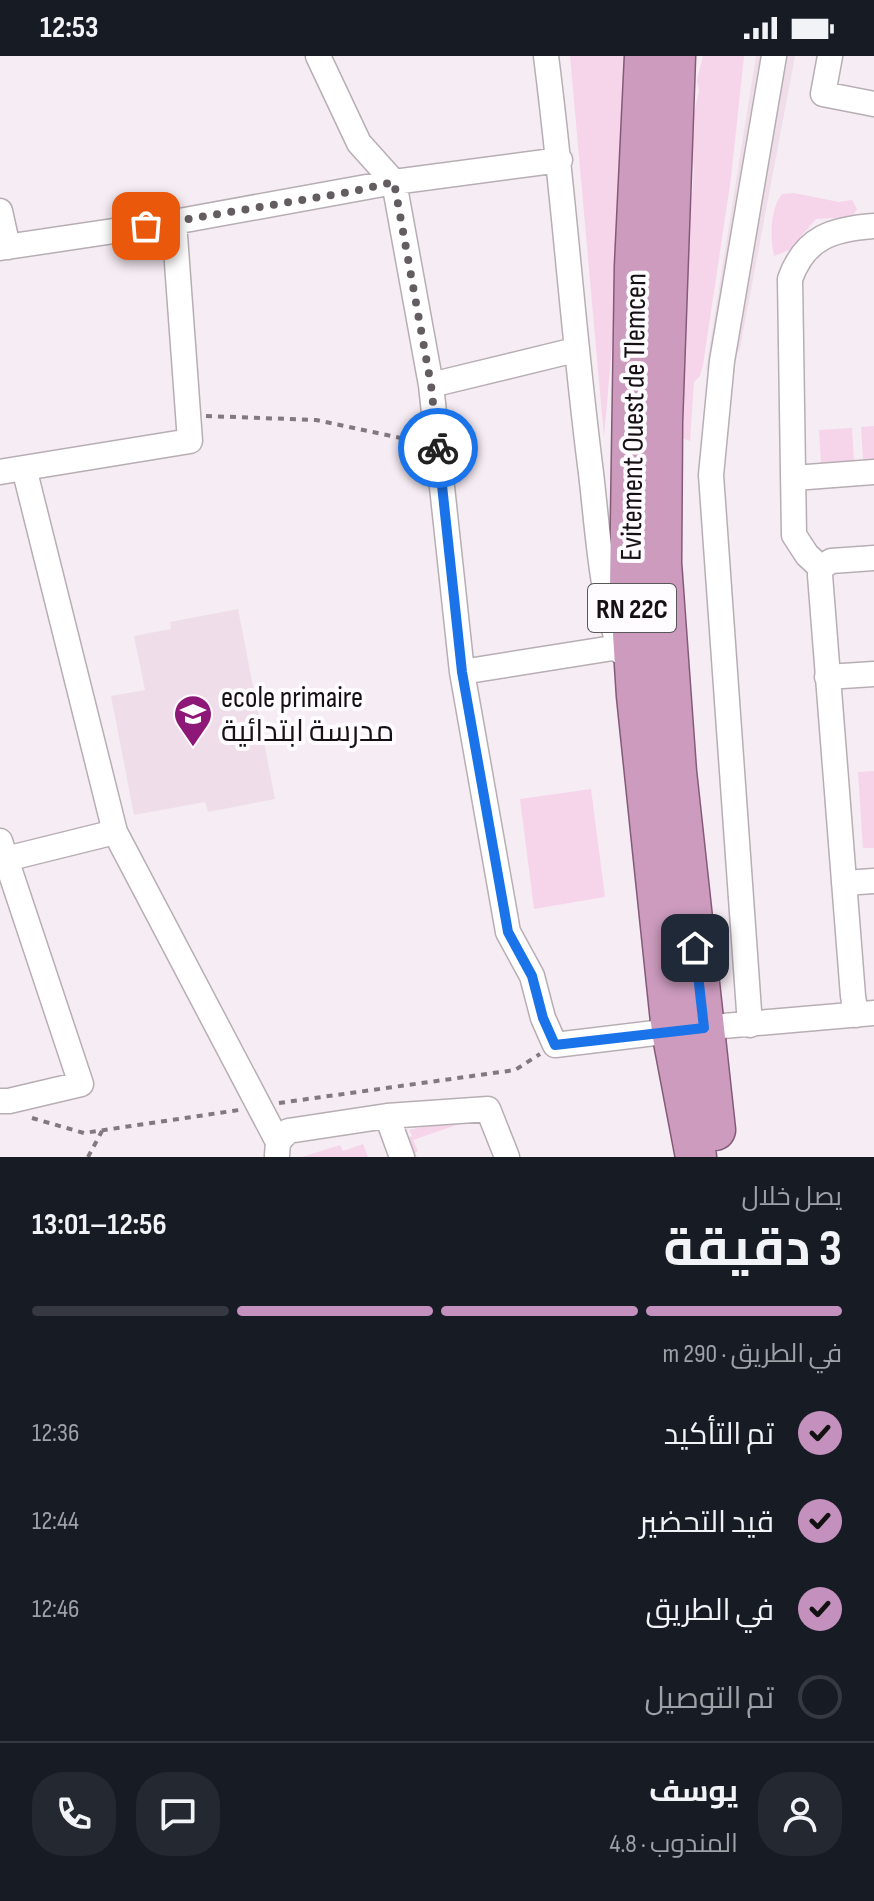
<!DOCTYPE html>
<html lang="ar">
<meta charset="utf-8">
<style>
body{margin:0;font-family:"Sofia Sans Condensed",Cairo,sans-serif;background:#242831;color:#f1f3f6;direction:rtl;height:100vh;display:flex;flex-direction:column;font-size:30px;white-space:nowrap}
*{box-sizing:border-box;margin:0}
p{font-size:26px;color:#9ea1a6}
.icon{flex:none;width:44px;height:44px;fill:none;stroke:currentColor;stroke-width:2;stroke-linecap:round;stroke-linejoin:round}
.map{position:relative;height:1101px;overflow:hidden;direction:ltr}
.details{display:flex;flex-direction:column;background:#171b24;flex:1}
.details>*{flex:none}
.pin{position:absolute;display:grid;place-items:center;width:68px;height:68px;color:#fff;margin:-34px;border-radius:16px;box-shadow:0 4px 12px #0006}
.courier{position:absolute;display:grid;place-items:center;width:80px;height:80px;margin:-40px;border:6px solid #1a73e8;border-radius:50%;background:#fff;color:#222;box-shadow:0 2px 10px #0007}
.headline em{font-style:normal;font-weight:700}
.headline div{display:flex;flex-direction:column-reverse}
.headline{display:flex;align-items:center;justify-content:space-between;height:136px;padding:0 32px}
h1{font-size:52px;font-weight:700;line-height:60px}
.bar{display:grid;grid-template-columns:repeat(4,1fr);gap:12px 8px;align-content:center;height:96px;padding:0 32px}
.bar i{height:10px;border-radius:6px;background:#363941}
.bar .active{background:#c490bd}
.bar p{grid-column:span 4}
.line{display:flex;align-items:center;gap:20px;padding:0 32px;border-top:2px solid #363941}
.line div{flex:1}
.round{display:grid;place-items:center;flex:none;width:84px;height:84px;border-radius:32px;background:#242831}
ol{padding:0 32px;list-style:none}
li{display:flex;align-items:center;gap:24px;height:88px}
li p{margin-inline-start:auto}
li .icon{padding:8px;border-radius:50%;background:#c490bd;color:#111;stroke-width:4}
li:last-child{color:#9ea1a6}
li i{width:44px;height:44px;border:4px solid #363941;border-radius:50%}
.status{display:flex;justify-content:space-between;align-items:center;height:56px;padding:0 40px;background:#171b24;direction:ltr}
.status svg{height:22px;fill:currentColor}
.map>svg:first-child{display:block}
.built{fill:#efdee9}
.green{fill:#f6d5eb}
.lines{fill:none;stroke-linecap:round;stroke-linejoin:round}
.minor-casing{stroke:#b7aeb4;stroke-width:27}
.trunk-casing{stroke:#845a78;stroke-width:43}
.path{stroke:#80797e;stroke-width:4;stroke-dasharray:6 6;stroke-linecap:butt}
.minor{stroke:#fff;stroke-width:24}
.trunk{stroke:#cc9bbe;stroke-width:40}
.done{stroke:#635d61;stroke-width:8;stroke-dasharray:0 14.4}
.route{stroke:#1a73e8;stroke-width:10}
.labels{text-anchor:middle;stroke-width:8;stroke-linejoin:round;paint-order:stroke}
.shield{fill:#fefcfe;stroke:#5a575a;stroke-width:2}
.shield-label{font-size:28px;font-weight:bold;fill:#141013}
.street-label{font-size:30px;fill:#141013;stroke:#fefcfe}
.poi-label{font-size:30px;fill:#141013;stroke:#fefcfe;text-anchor:start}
</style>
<div class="status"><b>12:53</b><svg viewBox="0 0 49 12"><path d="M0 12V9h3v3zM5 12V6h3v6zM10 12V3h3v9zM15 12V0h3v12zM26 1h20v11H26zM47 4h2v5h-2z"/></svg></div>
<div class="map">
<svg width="874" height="1101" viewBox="0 0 874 1101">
<rect width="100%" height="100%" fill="#f6ecf3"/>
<path class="built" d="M756,0H795L740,292L730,311L706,314Z
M238,553L275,743L208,756L205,746L134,759L111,640L145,634L134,580L171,573L170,566Z"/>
<path class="green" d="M570,0H625L613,279L604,381Z
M703,0H744L731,122L703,309L700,320L694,326L690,385L677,380L681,168L691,150L694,114L689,77L699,35L697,24Z
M794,137L839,146L852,144L857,153L852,161L816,163L789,194L774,200C770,181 770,153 782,138Z
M874,370V404H863L861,371Z
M852,372L854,405L821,407L819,374Z
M874,715V792H863L858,716Z
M591,733L605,841L534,853L520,743Z
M470,1061L471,1064L413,1084L418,1095L415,1097L417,1101H412L405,1083L412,1080L409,1074Z
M363,1088L368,1101H302L340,1089L343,1095Z"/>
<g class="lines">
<g class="minor-casing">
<path id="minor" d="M318,0L359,87L394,126L431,329
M546,0C564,139 573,278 591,417C598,477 601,539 621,596
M830,0L823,38L874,48
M0,155L8,191
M0,192L174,166L394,126L560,104
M0,416L190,385L174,166
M794,422L874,416
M821,512L807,499L794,479L790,223C805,181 833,173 874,170
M619,591L462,616L508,876L532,920L543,962L555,989L688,973L874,957
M462,616L431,329L575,294
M827,621L874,618
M115,776L278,1086
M0,785L81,1028L9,1045H0
M6,803L115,776L24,412
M844,827L874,825
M856,959L853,940L820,519L821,512L831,505L874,502
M750,969L711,419L722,305L774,0
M387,1060L402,1101
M277,1099L278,1086L288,1075L387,1060L488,1053L507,1101"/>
</g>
<g class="trunk-casing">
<path id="trunk" d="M645,0L635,210L630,531L637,640L672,975L696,1101
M675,0L662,366L661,507L676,716L715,1074"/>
</g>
<path class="path" d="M206,360L316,364L415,385
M279,1047L515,1014L540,998
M32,1062L84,1077L239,1054
M88,1101L102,1075"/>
<use href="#minor" class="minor"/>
<use href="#trunk" class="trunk"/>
</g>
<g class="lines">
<path class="done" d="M146,170L350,136L394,126L431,329L438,392"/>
<path class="route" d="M438,392L462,616L508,876L532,920L543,962L555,989L704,972L695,892"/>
</g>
<defs>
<g id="school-pin" transform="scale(2)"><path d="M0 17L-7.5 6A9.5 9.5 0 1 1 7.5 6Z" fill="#8e1878" stroke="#fefcfe"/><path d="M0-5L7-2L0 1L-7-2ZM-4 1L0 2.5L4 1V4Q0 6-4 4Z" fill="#fff"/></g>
</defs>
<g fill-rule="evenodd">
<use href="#school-pin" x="193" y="658"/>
</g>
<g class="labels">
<rect class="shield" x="588" y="528" width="88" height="48" rx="6"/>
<g class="shield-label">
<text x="632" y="562">RN 22C</text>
</g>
<g class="street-label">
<text transform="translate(633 361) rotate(-89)" y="10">Evitement Ouest de Tlemcen</text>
</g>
<g class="poi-label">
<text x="221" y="651">ecole primaire<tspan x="221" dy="34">مدرسة ابتدائية</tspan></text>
</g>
</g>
</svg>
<div class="pin" style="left:146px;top:170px;background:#ea580c"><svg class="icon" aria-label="bag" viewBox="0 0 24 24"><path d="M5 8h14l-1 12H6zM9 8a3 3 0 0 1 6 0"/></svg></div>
<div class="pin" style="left:695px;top:892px;background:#1f2937"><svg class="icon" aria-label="home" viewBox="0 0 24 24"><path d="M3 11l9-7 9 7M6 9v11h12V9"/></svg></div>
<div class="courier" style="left:438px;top:392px"><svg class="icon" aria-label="bike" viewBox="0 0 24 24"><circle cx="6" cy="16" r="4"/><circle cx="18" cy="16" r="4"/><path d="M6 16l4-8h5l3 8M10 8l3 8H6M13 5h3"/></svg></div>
</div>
<section class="details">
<div class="headline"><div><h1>3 دقيقة</h1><p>يصل خلال</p></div><em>12:56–13:01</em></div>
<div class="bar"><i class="active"></i><i class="active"></i><i class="active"></i><i></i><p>في الطريق · 290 m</p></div>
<ol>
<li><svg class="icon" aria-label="check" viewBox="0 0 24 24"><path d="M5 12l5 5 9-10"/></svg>تم التأكيد<p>12:36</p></li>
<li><svg class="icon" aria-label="check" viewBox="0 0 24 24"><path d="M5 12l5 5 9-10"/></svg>قيد التحضير<p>12:44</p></li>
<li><svg class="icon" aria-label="check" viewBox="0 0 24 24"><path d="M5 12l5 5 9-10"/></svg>في الطريق<p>12:46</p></li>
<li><i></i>تم التوصيل</li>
</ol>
<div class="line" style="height:144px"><a class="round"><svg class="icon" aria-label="person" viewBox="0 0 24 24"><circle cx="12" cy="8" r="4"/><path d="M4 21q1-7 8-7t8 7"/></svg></a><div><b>يوسف</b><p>المندوب · 4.8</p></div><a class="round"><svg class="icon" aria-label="chat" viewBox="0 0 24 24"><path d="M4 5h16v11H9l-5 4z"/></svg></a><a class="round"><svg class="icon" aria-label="phone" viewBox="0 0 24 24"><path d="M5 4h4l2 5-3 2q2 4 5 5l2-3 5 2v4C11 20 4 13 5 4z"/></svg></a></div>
</section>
